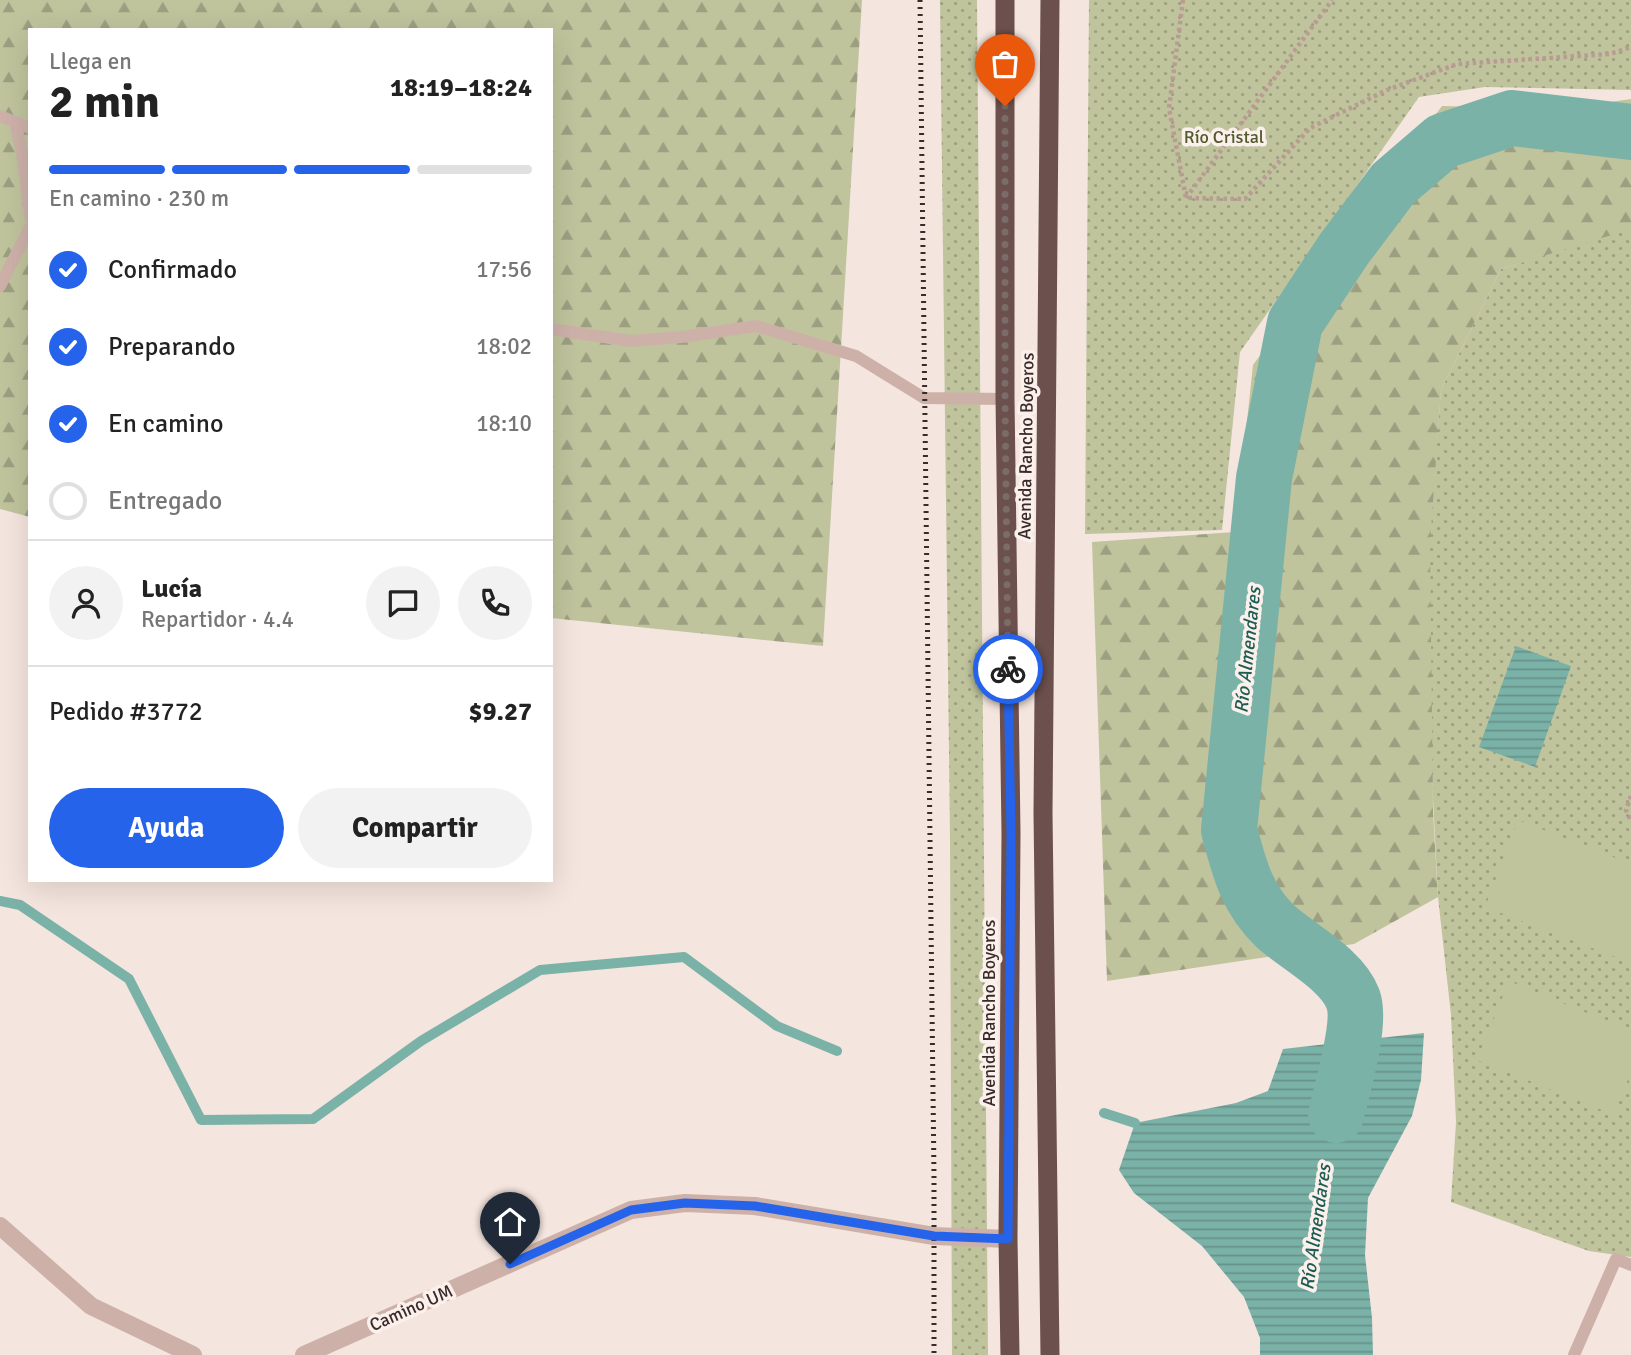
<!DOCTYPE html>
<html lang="es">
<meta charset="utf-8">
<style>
body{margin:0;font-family:Signika,sans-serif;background:#f2f2f2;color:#222;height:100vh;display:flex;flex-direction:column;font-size:26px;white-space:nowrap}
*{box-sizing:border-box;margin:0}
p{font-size:23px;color:#767676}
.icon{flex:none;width:38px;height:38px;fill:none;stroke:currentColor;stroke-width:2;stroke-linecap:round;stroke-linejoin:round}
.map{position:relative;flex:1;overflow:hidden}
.sheet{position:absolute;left:28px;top:28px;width:525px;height:854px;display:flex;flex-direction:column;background:#fff;border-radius:0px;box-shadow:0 7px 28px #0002}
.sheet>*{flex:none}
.pin{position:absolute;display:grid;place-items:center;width:60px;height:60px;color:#fff;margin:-72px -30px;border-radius:50% 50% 50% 0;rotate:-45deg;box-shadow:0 0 7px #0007}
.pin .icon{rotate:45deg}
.courier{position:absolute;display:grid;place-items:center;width:70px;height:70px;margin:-35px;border:5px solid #2563eb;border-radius:50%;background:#fff;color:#222;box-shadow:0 2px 9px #0007}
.headline em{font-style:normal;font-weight:700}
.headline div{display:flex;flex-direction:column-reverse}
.headline{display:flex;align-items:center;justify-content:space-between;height:119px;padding:0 21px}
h1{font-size:46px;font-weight:700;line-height:52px}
.bar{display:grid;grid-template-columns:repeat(4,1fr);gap:10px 7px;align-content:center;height:84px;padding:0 21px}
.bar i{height:9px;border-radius:5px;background:#e0e0e0}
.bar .current{background:#2563eb}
.bar p{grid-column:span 4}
.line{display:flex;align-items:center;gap:18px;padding:0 21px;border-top:2px solid #e0e0e0}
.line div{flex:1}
.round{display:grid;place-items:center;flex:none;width:74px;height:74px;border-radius:37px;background:#f2f2f2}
ol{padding:0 21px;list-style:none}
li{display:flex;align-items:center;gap:21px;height:77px}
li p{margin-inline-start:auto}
li .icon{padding:7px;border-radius:50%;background:#2563eb;color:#fff;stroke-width:4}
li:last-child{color:#767676}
li i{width:38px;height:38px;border:4px solid #e0e0e0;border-radius:50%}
.cta{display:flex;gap:14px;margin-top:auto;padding:14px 21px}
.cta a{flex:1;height:80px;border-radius:42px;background:#2563eb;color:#fff;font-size:28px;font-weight:700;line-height:80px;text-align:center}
.cta a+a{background:#f2f2f2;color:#222}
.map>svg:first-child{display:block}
.green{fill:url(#green-dots)}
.forest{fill:url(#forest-firs)}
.pitch{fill:#bfc49d}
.water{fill:url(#water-rules)}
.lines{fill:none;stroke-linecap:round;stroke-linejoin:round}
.stream{stroke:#7bb2a8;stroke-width:10}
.river{stroke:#7bb2a8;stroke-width:56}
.path{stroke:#b99b93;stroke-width:4.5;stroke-dasharray:3.5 3.5;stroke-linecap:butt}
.service{stroke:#cdb1a9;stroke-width:12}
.minor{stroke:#cdb1a9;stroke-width:18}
.trunk{stroke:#6c504d;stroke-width:19}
.rail{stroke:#392b29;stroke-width:5;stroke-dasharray:2 5;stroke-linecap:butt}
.done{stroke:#7a6c68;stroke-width:7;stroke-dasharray:0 12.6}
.route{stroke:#2563eb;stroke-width:9}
.labels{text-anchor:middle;stroke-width:7;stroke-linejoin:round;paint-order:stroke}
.park-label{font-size:18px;fill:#52592c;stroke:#fbf0eb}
.street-label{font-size:18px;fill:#392b29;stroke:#fbf0eb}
.water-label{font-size:19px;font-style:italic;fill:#1d5d53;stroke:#fbf0eb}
</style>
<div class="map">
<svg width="1631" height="1355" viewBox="0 0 1631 1355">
<defs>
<pattern id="green-dots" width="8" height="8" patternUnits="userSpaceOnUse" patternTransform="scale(1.75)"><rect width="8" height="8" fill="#bfc49d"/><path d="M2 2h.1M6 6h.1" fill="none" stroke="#9c9f80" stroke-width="1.8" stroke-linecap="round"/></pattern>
<pattern id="forest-firs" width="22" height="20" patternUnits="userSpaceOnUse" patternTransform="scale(1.75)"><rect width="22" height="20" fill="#bfc49d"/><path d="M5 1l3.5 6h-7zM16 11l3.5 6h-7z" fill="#9c9f80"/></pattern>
<pattern id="water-rules" width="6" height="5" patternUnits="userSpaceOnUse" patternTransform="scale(1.75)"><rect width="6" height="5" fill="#7bb2a8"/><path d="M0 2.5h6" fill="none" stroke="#669189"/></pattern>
</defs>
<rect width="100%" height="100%" fill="#f4e5de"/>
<path class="green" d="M940,0H977L988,1355H952L950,836Z
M1089,0H1631V90L1485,87L1419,97L1240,352L1222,530L1085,534Z
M1631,227V1257L1589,1251L1451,1202L1456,1122L1451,1015L1438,897L1428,701L1430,527L1441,390L1501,269Z"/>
<path class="forest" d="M0,0H862L823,646L551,618V30H30V517L0,509Z
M1631,99V229L1501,269L1441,390L1430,543L1433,811L1438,897L1354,944L1107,981L1092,542L1235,532L1253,365L1442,106L1563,109Z"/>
<path class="pitch" d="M1518,820L1631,864V963L1485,907Z
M1509,981L1631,1031V1072L1614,1115L1477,1060Z"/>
<path class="water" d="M1516,646L1571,666L1535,767L1479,747Z
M1424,1033L1421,1080L1412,1116L1368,1198L1365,1255L1372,1318L1373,1355H1260V1338L1244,1297L1202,1246L1134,1193L1119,1170L1135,1123L1236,1103L1268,1091L1283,1049Z"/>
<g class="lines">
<path class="stream" d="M0,901L20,905L129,979L201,1120L313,1119L421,1041L540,970L684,957L777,1026L837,1051
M1104,1113L1135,1123"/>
<path class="river" d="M1336,1115C1342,1089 1362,1023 1353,999C1342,969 1298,947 1275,926C1246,898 1239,867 1229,830L1264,478L1295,323L1344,249L1393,184L1443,141L1512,118L1631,132"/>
<path class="path" d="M1183,0L1169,108L1186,198L1245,199L1310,128L1387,90L1457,64L1610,54L1631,47
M1186,198L1332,0
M1631,796L1626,810L1631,821"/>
<path class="service" d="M0,116L30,128
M15,122L22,152L30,216
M0,286L30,227
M551,329L631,341L682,337L756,326L856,356L924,398L1005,399
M1574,1355L1616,1259L1631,1265"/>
<path class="minor" d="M0,1226L91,1306L193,1355
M304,1355L631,1210L685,1203L755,1206L934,1236L1008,1239"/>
<path class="trunk" d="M1005,0V399L1011,833L1008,1239L1010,1355
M1050,1355L1043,813L1050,0"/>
<path class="rail" d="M920,0L934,1175V1355"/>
</g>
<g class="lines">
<path class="done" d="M1005,106V399L1008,669"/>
<path class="route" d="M510,1264L631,1210L685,1203L755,1206L934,1236L1008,1239L1011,833L1008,669"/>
</g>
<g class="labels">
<g class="park-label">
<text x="1224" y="143">Río Cristal</text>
</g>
<g class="street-label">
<text transform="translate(1026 446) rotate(-89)" y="6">Avenida Rancho Boyeros</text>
<text transform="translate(989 1013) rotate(-90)" y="6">Avenida Rancho Boyeros</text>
<text transform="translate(411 1308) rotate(-24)" y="6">Camino UM</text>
</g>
<g class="water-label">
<text transform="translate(1247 650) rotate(-84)" y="7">Río Almendares</text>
<text transform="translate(1315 1227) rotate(-82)" y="7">Río Almendares</text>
</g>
</g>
</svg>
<div class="pin" style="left:1005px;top:106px;background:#ea580c"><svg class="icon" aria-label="bag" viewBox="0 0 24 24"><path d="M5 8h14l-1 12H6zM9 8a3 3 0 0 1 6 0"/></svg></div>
<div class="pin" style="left:510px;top:1264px;background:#1f2937"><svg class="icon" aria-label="home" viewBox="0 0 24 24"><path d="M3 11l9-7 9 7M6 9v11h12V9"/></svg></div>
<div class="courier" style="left:1008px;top:669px"><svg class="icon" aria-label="bike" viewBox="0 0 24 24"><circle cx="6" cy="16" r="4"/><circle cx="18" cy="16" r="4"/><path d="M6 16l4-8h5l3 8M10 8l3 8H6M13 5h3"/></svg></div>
<section class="sheet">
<div class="headline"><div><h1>2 min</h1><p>Llega en</p></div><em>18:19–18:24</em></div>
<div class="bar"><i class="current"></i><i class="current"></i><i class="current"></i><i></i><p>En camino · 230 m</p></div>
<ol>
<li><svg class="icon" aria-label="check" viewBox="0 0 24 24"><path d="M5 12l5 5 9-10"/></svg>Confirmado<p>17:56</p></li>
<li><svg class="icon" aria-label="check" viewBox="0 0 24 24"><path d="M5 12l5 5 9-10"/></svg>Preparando<p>18:02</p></li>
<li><svg class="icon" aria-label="check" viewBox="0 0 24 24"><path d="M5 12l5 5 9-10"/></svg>En camino<p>18:10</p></li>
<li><i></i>Entregado</li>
</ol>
<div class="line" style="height:126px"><a class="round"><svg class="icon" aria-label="person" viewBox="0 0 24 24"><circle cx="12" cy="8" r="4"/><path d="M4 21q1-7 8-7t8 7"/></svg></a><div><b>Lucía</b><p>Repartidor · 4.4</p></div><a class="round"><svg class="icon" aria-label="chat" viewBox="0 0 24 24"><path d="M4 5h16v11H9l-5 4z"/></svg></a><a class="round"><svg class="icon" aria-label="phone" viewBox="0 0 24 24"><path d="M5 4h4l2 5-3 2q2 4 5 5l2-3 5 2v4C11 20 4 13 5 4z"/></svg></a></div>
<div class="line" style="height:91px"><div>Pedido #3772</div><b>$9.27</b></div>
<div class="cta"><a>Ayuda</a><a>Compartir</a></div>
</section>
</div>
